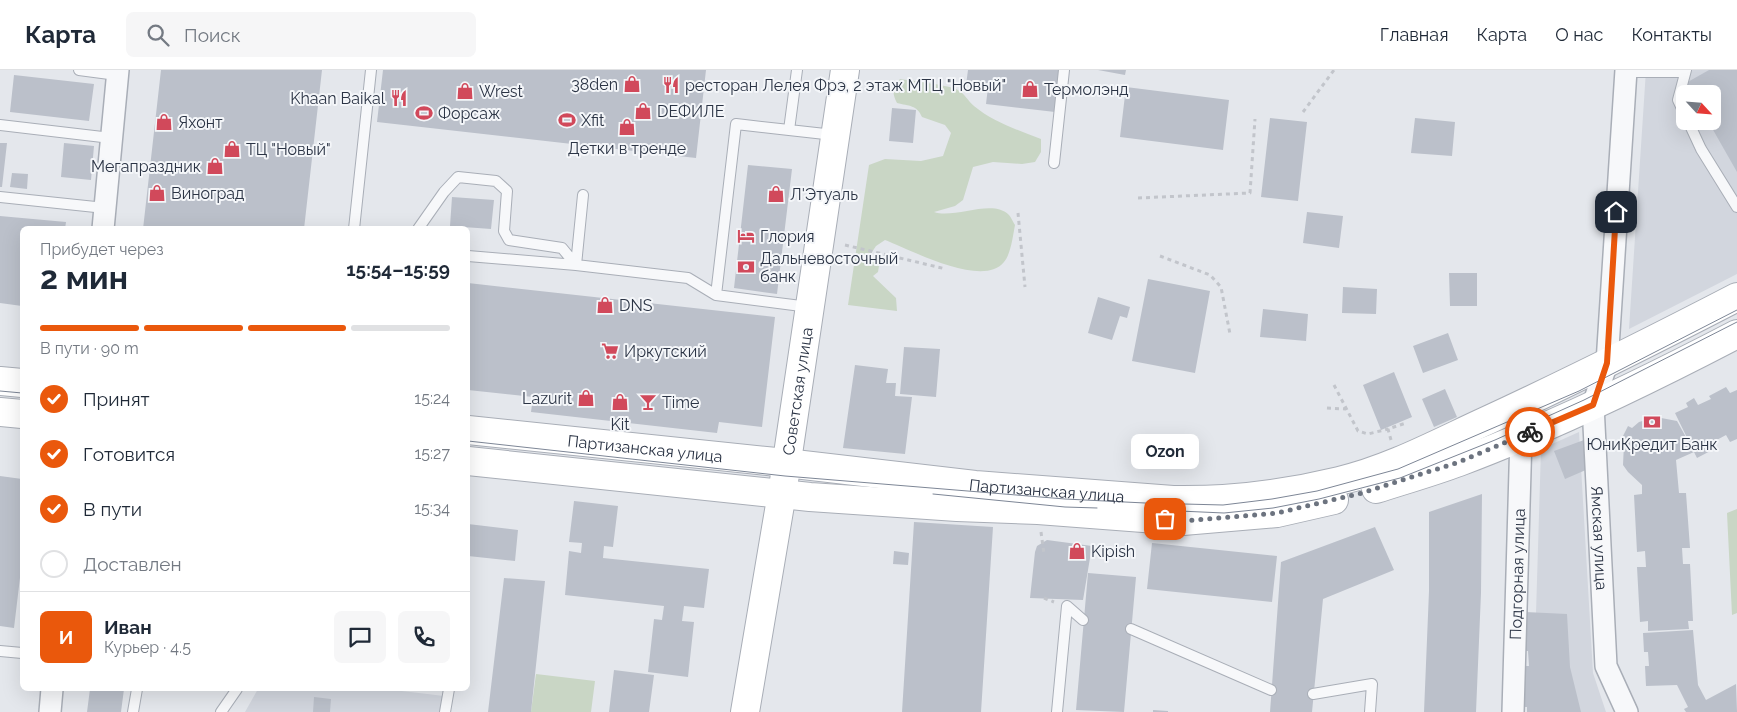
<!DOCTYPE html>
<html lang="ru">
<meta charset="utf-8">
<style>
body{margin:0;font-family:Raleway,sans-serif;background:#f6f6f7;color:#1f2937;height:100vh;display:flex;flex-direction:column;font-size:19px;white-space:nowrap}
*{box-sizing:border-box;margin:0}
p{font-size:16px;color:#747a83}
.icon{flex:none;width:28px;height:28px;fill:none;stroke:currentColor;stroke-width:2;stroke-linecap:round;stroke-linejoin:round}
.map{position:relative;flex:1;overflow:hidden}
.side{position:absolute;left:20px;top:156px;width:450px;height:465px;display:flex;flex-direction:column;background:#fff;border-radius:8px;box-shadow:0 5px 20px #0002}
.side>*{flex:none}
.needle{width:32px;rotate:116deg}
.buttons{position:absolute;left:1676px;top:15px;display:grid;gap:10px}
.buttons a{display:grid;place-items:center;width:45px;height:45px;border-radius:8px;background:#fff;box-shadow:0 5px 20px #0002;font-size:25px}
.pin{position:absolute;display:grid;place-items:center;width:42px;height:42px;color:#fff;margin:-21px;border-radius:10px;box-shadow:0 2px 8px #0006}
.courier{position:absolute;display:grid;place-items:center;width:50px;height:50px;margin:-25px;border:4px solid #ea580c;border-radius:50%;background:#fff;color:#222;box-shadow:0 1px 6px #0007}
.bubble{position:absolute;height:35px;border-radius:8px;background:#fff;box-shadow:0 5px 20px #0002;font-size:16px;font-weight:700;line-height:35px;text-align:center}
.headline em{font-style:normal;font-weight:700}
.headline div{display:flex;flex-direction:column-reverse}
.headline{display:flex;align-items:center;justify-content:space-between;height:85px;padding:0 20px}
h1{font-size:32px;font-weight:700;line-height:38px}
.bar{display:grid;grid-template-columns:repeat(4,1fr);gap:8px 5px;align-content:center;height:60px;padding:0 20px}
.bar i{height:6px;border-radius:4px;background:#e0e1e3}
.bar .active{background:#ea580c}
.bar p{grid-column:span 4}
.line{display:flex;align-items:center;gap:12px;padding:0 20px;border-top:1px solid #e0e1e3}
.line div{flex:1}
.round{display:grid;place-items:center;flex:none;width:52px;height:52px;border-radius:8px;background:#f6f6f7}
ol{padding:0 20px;list-style:none}
li{display:flex;align-items:center;gap:15px;height:55px}
li p{margin-inline-start:auto}
li .icon{padding:5px;border-radius:50%;background:#ea580c;color:#fff;stroke-width:4}
li:last-child{color:#747a83}
li i{width:28px;height:28px;border:2px solid #e0e1e3;border-radius:50%}
header{display:flex;align-items:center;gap:30px;box-sizing:border-box;height:70px;padding:0 25px;background:#fff;border-bottom:1px solid #e0e1e3}
header strong{font-size:24px}
nav{display:flex;gap:28px;margin-inline-start:auto;font-size:18px}
.search{width:350px;height:45px;background:#f6f6f7;display:flex;align-items:center;gap:12px;box-sizing:border-box;padding:0 18px;border-radius:8px;color:#747a83;font-size:19px}
.map>svg:first-child{display:block}
.built{fill:#d2d6de;fill-rule:evenodd}
.green{fill:#c9d6c5}
.building{fill:#bbc0ca}
.lines{fill:none;stroke-linecap:round;stroke-linejoin:round}
.lane-casing{stroke:#a9aeb7;stroke-width:12}
.street-casing{stroke:#a9aeb7;stroke-width:24}
.secondary-casing{stroke:#a9aeb7;stroke-width:30}
.path{stroke:#c2c5cb;stroke-width:3;stroke-dasharray:4 4;stroke-linecap:butt}
.lane{stroke:#f7f8fa;stroke-width:10}
.street{stroke:#f7f8fa;stroke-width:21}
.secondary{stroke:#fff;stroke-width:28}
.tram{stroke:#7d8696;stroke-width:1}
.done{stroke:#6c737f;stroke-width:5;stroke-dasharray:0 9}
.route{stroke:#ea580c;stroke-width:6}
.labels{text-anchor:middle;stroke-width:4;stroke-linejoin:round;paint-order:stroke}
.poi-label{font-size:16px;fill:#2b3445;stroke:#f4f6f9;text-anchor:start}
.street-label{font-size:16px;fill:#2b3445;stroke:#f4f6f9}
</style>
<header>
<strong>Карта</strong>
<div class="search"><svg class="icon" aria-label="search" viewBox="0 0 24 24"><circle cx="10" cy="10" r="6"/><path d="M15 15l6 6"/></svg>Поиск</div>
<nav><a>Главная</a><a>Карта</a><a>О нас</a><a>Контакты</a></nav>
</header>
<div class="map">
<svg width="1737" height="642" viewBox="0 0 1737 642">
<rect width="100%" height="100%" fill="#e4e7ec"/>
<path class="built" d="M1646,0H1737V204L1629,259ZM1685,24H1712V51H1685Z
M1579,362L1593,603L1606,642H1533L1541,379Z
M258,619H385L444,626L442,642H245Z"/>
<path class="green" d="M900,9C912,11 950,15 958,20C965,24 968,31 974,36C993,52 1018,60 1041,69V82L1035,92L1022,94L993,92L973,97L963,130L955,136L934,142C955,149 993,128 1009,145C1011,147 1013,152 1015,155C1013,165 1011,184 1004,192C983,219 909,179 885,170L876,176L868,188L879,196L878,202L873,206L896,228L897,241L848,235L869,95L885,89L921,91L943,86L951,63L945,55L922,47C917,35 909,36 897,33C892,23 892,18 900,9Z
M1737,439V543L1732,545L1727,443Z
M536,604L595,611L591,642H531Z"/>
<path class="building" d="M161,0H322L304,159H143Z
M383,0H706L696,88L377,52Z
M968,0H1060L1055,42L986,34L988,17L966,15Z
M1098,0H1126L1125,5Z
M1709,0H1737V102L1708,51H1712V24H1692L1686,13Z
M14,5L94,14L89,51L10,42Z
M1126,17L1229,30L1223,80L1120,67Z
M892,38L916,40L913,73L889,71Z
M1270,48L1307,52L1298,131L1261,127Z
M1415,48L1455,52L1452,86L1411,83Z
M0,73H7L2,117H0Z
M64,73L94,76L91,110L61,107Z
M748,95L792,99L777,224L734,218Z
M12,103L28,104L27,119L10,117Z
M452,127L494,130L491,159L450,156Z
M1307,142L1343,146L1339,178L1303,173Z
M0,146L66,152L65,159H22V236L0,233Z
M1449,203H1477V236H1450Z
M1148,209L1210,221L1195,303L1132,291Z
M468,213L775,247L762,357L719,352L717,363L531,342L533,327L468,320Z
M1343,217L1377,219L1376,244L1342,243Z
M1098,227L1130,237L1127,248L1120,246L1112,270L1088,263Z
M1263,239L1308,244L1306,271L1260,267Z
M1448,263L1458,290L1423,303L1413,276Z
M904,277L940,279L936,327L900,324Z
M855,295L888,299L886,313H896L895,326L912,327L905,384L843,378Z
M1394,302L1412,347L1381,360L1363,315Z
M1726,317L1730,323L1737,320V369L1730,372L1726,365L1713,372L1716,378L1697,388L1694,382L1676,390L1679,423H1686L1690,478H1682L1683,494H1690L1693,551H1688L1689,559L1648,561V551L1640,552L1637,497H1646L1645,481L1637,482L1634,425L1642,424V415L1628,402L1623,395L1624,374L1620,372L1628,356L1632,358L1639,352L1656,347L1677,351L1692,378L1675,343L1688,337L1686,333L1694,328L1698,335L1711,329L1709,326Z
M1445,319L1457,347L1434,357L1422,329Z
M1584,370L1595,396L1565,409L1554,381Z
M0,406L22,409V491L14,558L0,556Z
M1482,424L1481,523L1476,642H1424L1429,521V442Z
M574,431L618,436L613,477L604,476L603,488L709,499L704,538L684,536L682,551L694,552L688,607L648,602L654,549L662,550L664,536L565,525L569,481L581,483L582,473L569,472Z
M914,452L993,457L981,642H902Z
M468,454L518,460L515,491L468,486Z
M1375,457L1394,500L1323,529L1312,642H1270L1281,492Z
M1047,470L1092,476L1083,530L1030,528L1035,482L1037,476Z
M1152,473L1277,486L1272,532L1147,519Z
M894,481L909,483L908,495L893,494Z
M1088,503L1136,507L1124,642L1076,640Z
M504,508L545,511L531,642H488Z
M1525,542L1567,544L1570,597L1581,642H1527V637H1521L1523,596H1529L1528,581H1524Z
M1693,560L1698,615L1706,630L1736,614L1737,642H1686L1684,639L1688,637L1677,615L1646,616L1645,596H1649L1648,582H1644L1643,563Z
M614,600L654,605L649,642H609Z
M90,619H124L121,642H87Z
M314,627L331,629L330,642H313Z
M1153,640L1168,641V642H1153Z"/>
<g class="lines">
<g class="lane-casing">
<path id="lane" d="M79,0L117,5
M797,0L789,60L834,65
M1626,2H1685
M1685,45L1678,30L1686,0
M1688,51L1701,79L1737,137
M0,55L111,68
M1054,93L1064,0
M0,127L105,138
M354,159L371,0
M418,159L444,122L458,107L496,111L507,121L504,161L509,170L562,178L576,195
M468,186L576,195L688,208L716,225L809,237
M576,195L583,125
M716,225L736,54L789,60
M1131,559L1271,620
M0,581L22,583
M1313,624L1372,614L1370,642
M133,642L137,619
M221,642L237,619
M445,642L449,619
M1057,642L1067,536L1083,550"/>
</g>
<g class="street-casing">
<g id="street">
<path id="s1" d="M1626,0L1607,293L1593,335L1606,596L1627,642"/>
<path d="M103,159L118,0"/>
<path d="M50,642L52,619"/>
<path id="s2" d="M1513,642L1521,366"/>
</g>
</g>
<g class="secondary-casing">
<g id="secondary">
<path d="M0,311L22,313"/>
<path d="M0,342L22,344"/>
<path id="s3" d="M468,360L786,393L975,415L1173,430C1229,431 1285,424 1339,411C1390,399 1438,373 1486,351C1570,312 1654,270 1737,227"/>
<path d="M468,391L810,427L957,437L1038,440L1183,451L1277,443L1334,430"/>
<path d="M1376,419C1404,410 1432,402 1459,392C1555,356 1647,311 1737,264"/>
<path id="s4" d="M745,642L784,411L845,0"/>
</g>
</g>
<path class="path" d="M1303,42L1334,0
M1138,128L1250,123L1255,49
M1018,143L1025,217
M845,175L946,199
M1160,186L1210,205L1221,217L1230,264
M1334,315L1358,361L1368,364L1388,359
M1327,338L1346,339
M1391,370L1388,359L1406,353
M1041,462L1044,484
M1044,528L1054,532"/>
<use href="#lane" class="lane"/>
<use href="#street" class="street"/>
<use href="#secondary" class="secondary"/>
<path class="tram" d="M0,321L22,323
M468,371L785,406L1065,429L1145,433L1223,435L1272,429L1317,421L1398,399L1579,321L1737,240
M933,424L1065,437L1097,438
M1179,441L1224,443L1273,438L1319,429L1400,408L1495,370L1584,330L1737,252"/>
</g>
<g class="lines">
<path class="done" d="M1165,449L1183,451L1277,443L1362,423L1459,392L1530,362"/>
<path class="route" d="M1530,362L1593,335L1607,293L1616,142"/>
</g>
<defs>
<g id="shop-bare" transform="scale(1.35)"><path d="M-5-2.5h2.3a2.7 3.5 0 0 1 5.4 0H5L5.5 6h-11ZM-1.5-2.5h3a1.5 2.3 0 0 0-3 0Z" fill="#d1495b" stroke="#f4f6f9" stroke-width="2.5" paint-order="stroke"/></g>
<g id="restaurant-bare" transform="scale(1.35)"><path d="M-5-6h1v4h1v-4h1v4h1v-4h1v5L-1.5 .5V6h-2V.5L-5-1ZM5-6V6H3V1.5H1.5Q1.5-4 5-6Z" fill="#d1495b" stroke="#f4f6f9" stroke-width="2.5" paint-order="stroke"/></g>
<g id="stadium-bare" transform="scale(1.35)"><path d="M0-5a6.5 5 0 1 0 0 10a6.5 5 0 1 0 0-10ZM-3.5-1.8h7v3.6h-7Z" fill="#d1495b" stroke="#f4f6f9" stroke-width="2.5" paint-order="stroke"/></g>
<g id="hotel-bare" transform="scale(1.35)"><path d="M-6-4.5h1.5V1H6V5H4.5V3h-9V5H-6ZM-4 0a1.8 1.8 0 1 1 3.6 0ZM.5 0V-2.5h3Q6-2.5 6 0Z" fill="#d1495b" stroke="#f4f6f9" stroke-width="2.5" paint-order="stroke"/></g>
<g id="bank-bare" transform="scale(1.35)"><path d="M-6-4H6V4H-6ZM0-2.3a2.3 2.3 0 1 0 0 4.6a2.3 2.3 0 1 0 0-4.6Z" fill="#d1495b" stroke="#f4f6f9" stroke-width="2.5" paint-order="stroke"/></g>
<g id="supermarket-bare" transform="scale(1.35)"><path d="M-6-5.5h2.5l.6 2H6L4.5 2H-2.5L-4.4-4H-6ZM-1.5 3.2a1.3 1.3 0 1 0 .1 0ZM3 3.2a1.3 1.3 0 1 0 .1 0Z" fill="#d1495b" stroke="#f4f6f9" stroke-width="2.5" paint-order="stroke"/></g>
<g id="bar-bare" transform="scale(1.35)"><path d="M-6-5H6L.8 .8V4.5H3.5V6h-7V4.5H-.8V.8Z" fill="#d1495b" stroke="#f4f6f9" stroke-width="2.5" paint-order="stroke"/></g>
</defs>
<g fill-rule="evenodd">
<use href="#shop-bare" x="632" y="14"/>
<use href="#restaurant-bare" x="671" y="15"/>
<use href="#shop-bare" x="1030" y="19"/>
<use href="#shop-bare" x="465" y="21"/>
<use href="#restaurant-bare" x="399" y="28"/>
<use href="#shop-bare" x="643" y="41"/>
<use href="#stadium-bare" x="424" y="43"/>
<use href="#stadium-bare" x="567" y="50"/>
<use href="#shop-bare" x="164" y="52"/>
<use href="#shop-bare" x="627" y="57"/>
<use href="#shop-bare" x="232" y="79"/>
<use href="#shop-bare" x="215" y="96"/>
<use href="#shop-bare" x="157" y="123"/>
<use href="#shop-bare" x="776" y="124"/>
<use href="#hotel-bare" x="746" y="166"/>
<use href="#bank-bare" x="746" y="197"/>
<use href="#shop-bare" x="605" y="235"/>
<use href="#supermarket-bare" x="610" y="281"/>
<use href="#shop-bare" x="586" y="328"/>
<use href="#shop-bare" x="620" y="332"/>
<use href="#bar-bare" x="648" y="332"/>
<use href="#bank-bare" x="1652" y="352"/>
<use href="#shop-bare" x="1077" y="481"/>
</g>
<g class="labels">
<g class="poi-label">
<text x="618" y="20" text-anchor="end">38den</text>
<text x="685" y="21">ресторан Лелея Фрэ, 2 этаж МТЦ "Новый"</text>
<text x="1044" y="25">Термолэнд</text>
<text x="479" y="27">Wrest</text>
<text x="385" y="34" text-anchor="end">Khaan Baikal</text>
<text x="657" y="47">DЕФИЛЕ</text>
<text x="438" y="49">Форсаж</text>
<text x="581" y="56">Xfit</text>
<text x="178" y="58">Яхонт</text>
<text x="627" y="84" text-anchor="middle">Детки в тренде</text>
<text x="246" y="85">ТЦ "Новый"</text>
<text x="201" y="102" text-anchor="end">Мегапраздник</text>
<text x="171" y="129">Виноград</text>
<text x="790" y="130">Л'Этуаль</text>
<text x="760" y="172">Глория</text>
<text x="760" y="194">Дальневосточный<tspan x="760" dy="18">банк</tspan></text>
<text x="619" y="241">DNS</text>
<text x="624" y="287">Иркутский</text>
<text x="572" y="334" text-anchor="end">Lazurit</text>
<text x="662" y="338">Time</text>
<text x="620" y="360" text-anchor="middle">Kit</text>
<text x="1652" y="380" text-anchor="middle">ЮниКредит Банк</text>
<text x="1091" y="487">Kipish</text>
</g>
<g class="street-label">
<text dy="6" stroke="none"><textPath href="#s4" startOffset="325">Советская улица</textPath></text>
<text dy="6" stroke="none"><textPath href="#s3" startOffset="178">Партизанская улица</textPath></text>
<text dy="6" stroke="none"><textPath href="#s3" startOffset="582">Партизанская улица</textPath></text>
<text dy="6" stroke="none"><textPath href="#s1" startOffset="471">Ямская улица</textPath></text>
<text dy="6" stroke="none"><textPath href="#s2" startOffset="138">Подгорная улица</textPath></text>
</g>
</g>
</svg>
<div class="buttons">
<a><svg class="needle" viewBox="-14 -14 28 28"><path d="M0-13l5 13h-10z" fill="#e53935"/><path d="M0 13l5-13h-10z" fill="#747a83"/></svg></a>
</div>
<div class="pin" style="left:1165px;top:449px;background:#ea580c"><svg class="icon" aria-label="bag" viewBox="0 0 24 24"><path d="M5 8h14l-1 12H6zM9 8a3 3 0 0 1 6 0"/></svg></div>
<div class="pin" style="left:1616px;top:142px;background:#1f2937"><svg class="icon" aria-label="home" viewBox="0 0 24 24"><path d="M3 11l9-7 9 7M6 9v11h12V9"/></svg></div>
<div class="courier" style="left:1530px;top:362px"><svg class="icon" aria-label="bike" viewBox="0 0 24 24"><circle cx="6" cy="16" r="4"/><circle cx="18" cy="16" r="4"/><path d="M6 16l4-8h5l3 8M10 8l3 8H6M13 5h3"/></svg></div>
<div class="bubble" style="left:1131px;top:364px;width:68px">Ozon</div>
<section class="side">
<div class="headline"><div><h1>2 мин</h1><p>Прибудет через</p></div><em>15:54–15:59</em></div>
<div class="bar"><i class="active"></i><i class="active"></i><i class="active"></i><i></i><p>В пути · 90 m</p></div>
<ol>
<li><svg class="icon" aria-label="check" viewBox="0 0 24 24"><path d="M5 12l5 5 9-10"/></svg>Принят<p>15:24</p></li>
<li><svg class="icon" aria-label="check" viewBox="0 0 24 24"><path d="M5 12l5 5 9-10"/></svg>Готовится<p>15:27</p></li>
<li><svg class="icon" aria-label="check" viewBox="0 0 24 24"><path d="M5 12l5 5 9-10"/></svg>В пути<p>15:34</p></li>
<li><i></i>Доставлен</li>
</ol>
<div class="line" style="height:90px"><b class="round" style="background:#ea580c;color:#fff">И</b><div><b>Иван</b><p>Курьер · 4.5</p></div><a class="round"><svg class="icon" aria-label="chat" viewBox="0 0 24 24"><path d="M4 5h16v11H9l-5 4z"/></svg></a><a class="round"><svg class="icon" aria-label="phone" viewBox="0 0 24 24"><path d="M5 4h4l2 5-3 2q2 4 5 5l2-3 5 2v4C11 20 4 13 5 4z"/></svg></a></div>
</section>
</div>
